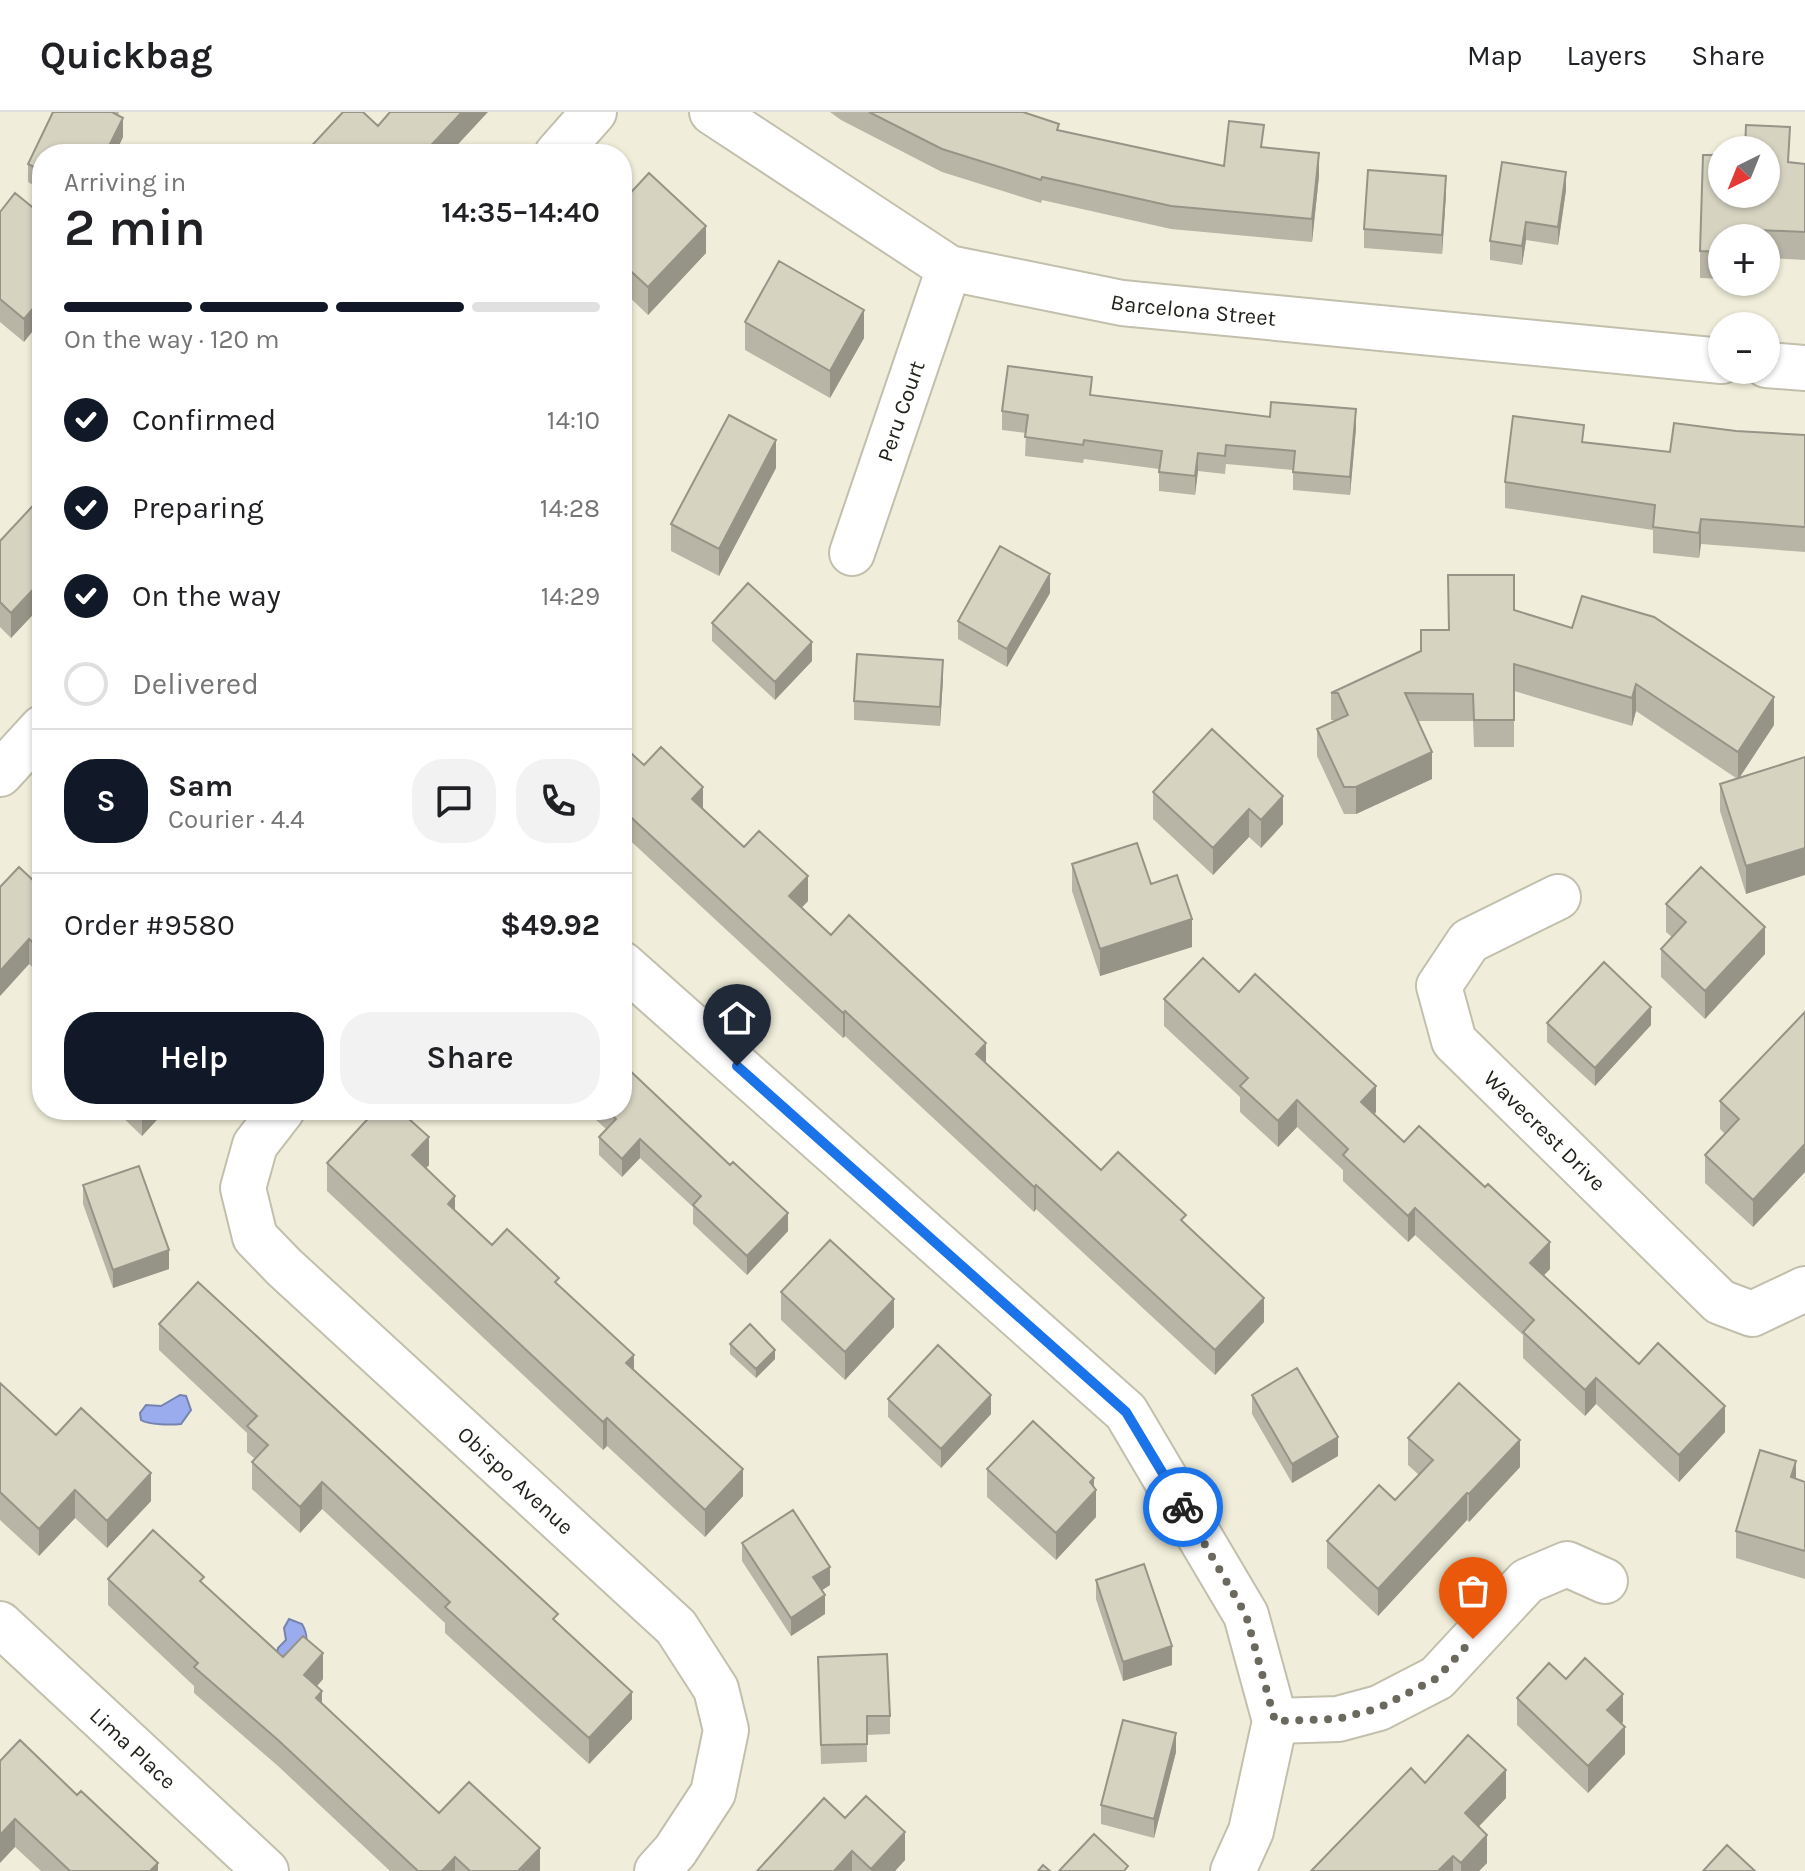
<!DOCTYPE html>
<meta charset="utf-8">
<style>
body{margin:0;font-family:Karla,sans-serif;background:#f2f2f2;color:#202124;height:100vh;display:flex;flex-direction:column;font-size:30px;white-space:nowrap}
*{box-sizing:border-box;margin:0}
p{font-size:26px;color:#757577}
.icon{flex:none;width:44px;height:44px;fill:none;stroke:currentColor;stroke-width:2;stroke-linecap:round;stroke-linejoin:round}
.map{position:relative;flex:1;overflow:hidden}
.side{position:absolute;left:32px;top:32px;width:600px;height:976px;display:flex;flex-direction:column;background:#fff;border-radius:32px;box-shadow:0 2px 6px #0004}
.side>*{flex:none}
.needle{width:52px;rotate:223deg}
.controls{position:absolute;left:1708px;top:24px;display:grid;gap:16px}
.controls a{display:grid;place-items:center;width:72px;height:72px;border-radius:50%;background:#fff;box-shadow:0 2px 6px #0004;font-size:40px}
.pin{position:absolute;display:grid;place-items:center;width:68px;height:68px;color:#fff;margin:-82px -34px;border-radius:50% 50% 50% 0;rotate:-45deg;box-shadow:0 0 8px #0007}
.pin .icon{rotate:45deg}
.courier{position:absolute;display:grid;place-items:center;width:80px;height:80px;margin:-40px;border:6px solid #1a73e8;border-radius:50%;background:#fff;color:#222;box-shadow:0 2px 10px #0007}
.summary em{font-style:normal;font-weight:600}
.summary div{display:flex;flex-direction:column-reverse}
.summary{display:flex;align-items:center;justify-content:space-between;height:136px;padding:0 32px}
h1{font-size:52px;font-weight:600;line-height:60px}
.bar{display:grid;grid-template-columns:repeat(4,1fr);gap:12px 8px;align-content:center;height:96px;padding:0 32px}
.bar i{height:10px;border-radius:6px;background:#e0e0e0}
.bar .current{background:#111827}
.bar p{grid-column:span 4}
.line{display:flex;align-items:center;gap:20px;padding:0 32px;border-top:2px solid #e0e0e0}
.line div{flex:1}
.round{display:grid;place-items:center;flex:none;width:84px;height:84px;border-radius:32px;background:#f2f2f2}
ol{padding:0 32px;list-style:none}
li{display:flex;align-items:center;gap:24px;height:88px}
li p{margin-inline-start:auto}
li .icon{padding:8px;border-radius:50%;background:#111827;color:#fff;stroke-width:4}
li:last-child{color:#757577}
li i{width:44px;height:44px;border:4px solid #e0e0e0;border-radius:50%}
.cta{display:flex;gap:16px;margin-top:auto;padding:16px 32px}
.cta a{flex:1;height:92px;border-radius:32px;background:#111827;color:#fff;font-size:32px;font-weight:600;line-height:92px;text-align:center}
.cta a+a{background:#f2f2f2;color:#202124}
header{display:flex;align-items:center;gap:48px;box-sizing:border-box;height:112px;padding:0 40px;background:#fff;border-bottom:2px solid #e0e0e0}
header strong{font-size:38px}
nav{display:flex;gap:44px;margin-inline-start:auto;font-size:28px}
.map>svg:first-child{display:block}
.water{fill:#9aacee;stroke:#7683af;stroke-width:2}
.lines{fill:none;stroke-linecap:round;stroke-linejoin:round}
.minor-casing{stroke:#c2bfac;stroke-width:48}
.minor{stroke:#fff;stroke-width:44}
.wall{fill:#b8b5a6}
.shaded-wall{fill:#969487}
.building{fill:#d6d3c1;stroke:#969487;stroke-width:2}
.done{stroke:#6b695e;stroke-width:8;stroke-dasharray:0 14.4}
.route{stroke:#1a73e8;stroke-width:10}
.labels{text-anchor:middle;stroke-width:6;stroke-linejoin:round;paint-order:stroke}
.street-label{font-size:22px;fill:#23221b;stroke:#fff}
</style>
<header>
<strong>Quickbag</strong>
<nav><a>Map</a><a>Layers</a><a>Share</a></nav>
</header>
<div class="map">
<svg width="1805" height="1759" viewBox="0 0 1805 1759">
<rect width="100%" height="100%" fill="#f0eeda"/>
<path class="water" d="M180,1283L186,1284L191,1298L181,1312C172,1313 148,1313 141,1308L140,1301L146,1293L161,1294Z
M289,1507L302,1512C309,1524 308,1535 302,1548L276,1545L278,1536L286,1528L284,1516Z"/>
<g class="lines">
<g class="minor-casing">
<g id="minor">
<path id="s1" d="M712,0L949,156L1122,191L1722,249"/>
<path d="M557,42L594,0"/>
<path d="M1766,253L1805,256"/>
<path id="s2" d="M852,441L949,156"/>
<path d="M0,662L42,616"/>
<path id="s3" d="M1558,785L1469,829L1439,874L1454,929L1720,1190L1752,1202L1805,1177"/>
<path d="M622,852L1126,1300L1246,1503L1275,1609L1251,1719L1233,1759"/>
<path id="s4" d="M282,998L255,1033L243,1076L255,1125L284,1155L676,1515L716,1577L726,1618L713,1681L675,1739L657,1759"/>
<path id="s5" d="M0,1512L266,1759"/>
<path d="M1275,1609L1338,1607L1379,1596L1437,1566L1527,1469L1567,1452L1605,1469"/>
</g>
</g>
<use href="#minor" class="minor"/>
</g>
<path class="wall" d="M53,0H119L118,4L123,6V25L115,42H42V78L28,70V52Z
M830,0H1023L1059,18L1224,54L1264,35L1319,64L1312,130L1171,117L1042,88L1041,91L942,60L841,8Z
M1790,50L1805,52V148L1766,146V126H1722V167L1700,166V139Z
M1566,78L1558,133L1526,128L1522,153L1490,148V129Z
M1446,82L1442,142L1364,136V117Z
M622,90L706,141L648,203L622,178Z
M0,100L42,103L24,230L0,210Z
M745,210L864,226L830,286L745,238Z
M1092,283L1356,316L1350,383L1293,378V358L1226,352L1225,362L1198,359L1195,383L1159,379V357L1084,347L1083,351L1025,344L1026,321L1002,318V299Z
M1736,319L1805,323V440L1701,432L1699,446L1653,441V418L1505,396V370L1584,330L1670,340Z
M776,356L719,464L671,439V412Z
M42,362V493L11,526L0,515V429L40,386V364Z
M1050,481L1007,555L958,527V509Z
M1514,498L1774,613L1739,665L1805,645L1746,782L1720,699V672L1736,666L1636,599L1632,614L1514,579V635H1474L1473,609H1418L1432,667L1356,702H1344L1317,644V617L1336,608H1331V581L1421,539L1449,518Z
M712,511L812,549L775,588L712,529Z
M943,567L940,614L854,608V589Z
M1212,617L1283,712L1261,736L1249,725L1213,763L1153,707V680Z
M622,633L644,653L703,697L744,735L808,789L801,796L831,823L986,952L1101,1058L1186,1113L1264,1210L1215,1263L1036,1097L1034,1100L845,924L843,926L622,721Z
M1072,752L1151,772L1192,835L1100,864L1072,779Z
M42,767V864L29,852L0,884L37,772Z
M1666,792L1765,842L1705,907L1661,865V837L1672,825L1666,820Z
M1239,880L1376,1000L1374,1003L1404,1030L1550,1157L1543,1163L1639,1252L1725,1320L1679,1370L1596,1292L1585,1304L1523,1246V1223L1415,1123L1408,1130L1343,1069V1058L1297,1015L1278,1035L1240,1000V985L1164,914V887Z
M1805,900V1060L1753,1115L1705,1071V1043L1725,1022L1720,1017V989Z
M1547,911L1651,913L1595,974L1547,930Z
M115,998H166L142,1024Z
M594,998H622L788,1119L747,1163L693,1112V1095L640,1046L622,1065L599,1043V1025L606,1017L594,1006Z
M327,1051L429,1053L426,1056L455,1099L492,1133L559,1174L743,1384L705,1425L607,1334L603,1338L327,1079Z
M83,1073L169,1157L113,1176L83,1092Z
M781,1180L894,1215L845,1268L781,1208Z
M159,1212L558,1512L632,1607L589,1652L445,1521V1511L322,1397L300,1421L252,1377V1350L255,1347L247,1340V1321L159,1238Z
M730,1232L775,1247L756,1266L730,1242Z
M0,1271L56,1323L151,1389L107,1436L75,1406L39,1444L0,1408Z
M1252,1283L1338,1344L1292,1371L1252,1302Z
M888,1287L991,1302L941,1356L888,1305Z
M1408,1326L1520,1355L1469,1410L1467,1408L1378,1504L1327,1456V1429L1395,1388L1419,1363L1408,1353Z
M987,1357L1094,1375L1096,1405L1056,1448L987,1385Z
M1796,1367L1805,1370V1467L1736,1446V1419Z
M742,1431L830,1473L822,1478L825,1502L791,1524L742,1449Z
M108,1467L204,1473L283,1545L323,1567L317,1574L322,1592L439,1701L540,1759H390L278,1654L194,1581V1574L108,1493Z
M1096,1468L1172,1553L1123,1569L1096,1487Z
M818,1545L890,1604V1622L867,1623V1650L821,1652Z
M1517,1586L1623,1610L1621,1611L1625,1642L1588,1681L1517,1613Z
M1176,1640L1154,1726L1101,1712V1693Z
M0,1649L158,1759H41L15,1735Z
M1425,1671L1506,1686L1478,1715L1487,1751L1479,1759H1311Z
M845,1706L905,1748L895,1759H757Z"/>
<path class="shaded-wall" d="M462,0H488L449,42H423Z
M123,6V25L115,42H105Z
M1319,41V64L1312,130V107Z
M1566,60V78L1558,133V115Z
M1446,64V82L1442,142V123Z
M1526,110V128L1522,153V134Z
M706,114V141L648,203V175Z
M42,186V208L24,230V207Z
M864,198V226L830,286V259Z
M1356,297V316L1350,383V365Z
M776,328V356L719,464V437Z
M1198,341V359L1195,383V364Z
M1701,407V432L1699,446V421Z
M1050,462V481L1007,555V537Z
M42,468V493L11,526V501Z
M812,530V549L775,588V570Z
M943,548V567L940,614V595Z
M1636,572V599L1632,614V586Z
M1774,585V613L1738,668V640Z
M1432,640V667L1356,702V675Z
M703,675V699L692,687Z
M1283,684V712L1261,736V708Z
M1249,697V725L1213,763V736Z
M1805,736V763L1746,782V754Z
M808,764V789L789,809V784Z
M1192,807V835L1100,864V837Z
M1765,815V842L1705,907V879Z
M29,827V852L0,884V859Z
M1651,895V913L1595,974V956Z
M845,899V924L843,926V901Z
M986,931V955L976,942Z
M1376,974V1000L1361,1017V990Z
M1297,988V1015L1278,1035V1009Z
M149,998H166L142,1024V1005Z
M429,1025V1053L412,1071V1043Z
M640,1027V1046L622,1065V1047Z
M1805,1032V1060L1753,1115V1088Z
M1036,1073V1097L1034,1100V1075Z
M455,1084V1111L448,1092Z
M1415,1096V1123L1408,1130V1104Z
M788,1101V1119L747,1163V1144Z
M1550,1130V1157L1530,1178V1151Z
M169,1138V1157L113,1176V1158Z
M1264,1186V1210L1215,1263V1238Z
M894,1187V1215L845,1268V1240Z
M775,1238V1247L756,1266V1257Z
M634,1243V1271L626,1251Z
M1596,1266V1292L1585,1304V1278Z
M991,1283V1302L941,1356V1337Z
M1725,1294V1320L1679,1370V1343Z
M607,1306V1334L603,1338V1310Z
M1338,1325V1344L1292,1371V1352Z
M1520,1328V1355L1469,1410V1382Z
M1796,1349V1376L1791,1365Z
M743,1357V1384L705,1425V1398Z
M151,1361V1389L107,1436V1409Z
M1094,1366V1380L1096,1378V1405L1056,1448V1421Z
M322,1370V1397L300,1421V1395Z
M75,1378V1406L39,1444V1417Z
M1467,1381V1408L1378,1504V1477Z
M830,1455V1473L813,1484V1465Z
M825,1483V1502L791,1524V1506Z
M1172,1534V1553L1123,1569V1550Z
M323,1541V1567L304,1589V1563Z
M322,1579V1605L316,1586Z
M632,1580V1607L589,1652V1626Z
M1623,1582V1610L1607,1626V1598Z
M1625,1615V1642L1588,1681V1654Z
M1176,1621V1640L1154,1726V1707Z
M1506,1658V1686L1465,1729V1701Z
M15,1707V1735L0,1751V1723Z
M905,1720V1748L895,1759H871V1757Z
M1487,1723V1751L1479,1759H1461V1751Z
M540,1736V1759H518Z
M852,1739V1759H834Z
M1453,1744V1759H1438Z
M455,1745V1759H442Z
M158,1751V1759H150Z"/>
<path class="building" d="M53,0H112L123,6L105,42H42V59L28,52Z
M343,0H363L378,14L390,0H462L423,42H304Z
M869,0H1023L1059,12L1057,18L1224,54L1229,9L1264,13L1261,35L1319,41L1312,107L1171,94L1042,65L1041,68L942,37Z
M1746,13L1790,15L1788,50L1805,52V120L1735,117V126H1722V140L1700,139L1703,43H1722V82H1766V38H1745Z
M1502,50L1566,60L1558,115L1526,110L1522,134L1490,129Z
M1368,58L1446,64L1442,123L1364,117Z
M649,61L706,114L648,175L622,151V90Z
M15,81L42,103V142L38,147L42,150V186L24,207L0,187V100Z
M779,149L864,198L830,259L745,210Z
M1008,254L1092,265L1090,283L1270,305L1271,290L1356,297L1350,365L1293,360L1295,339L1226,333L1225,344L1198,341L1195,364L1159,360L1162,339L1084,328L1083,333L1025,325L1028,303L1002,299Z
M729,303L776,328L719,437L671,412Z
M1513,304L1584,313L1582,330L1670,340L1674,311L1736,319L1805,323V415L1701,407L1699,421L1653,415L1655,393L1505,370Z
M42,384V468L11,501L0,490V429Z
M1000,434L1050,462L1007,537L958,509Z
M1448,463H1514V498L1572,516L1582,484L1654,505L1774,585L1738,640L1636,572L1632,586L1514,552V608H1474L1473,582L1405,581L1432,640L1356,675H1344L1317,617L1348,603L1338,581H1331L1421,539V518H1449Z
M748,471L812,530L775,570L712,511Z
M857,542L943,548L940,595L854,589Z
M1212,617L1283,684L1261,708L1249,697L1213,736L1153,680Z
M622,633L644,653L661,635L703,675L692,687L744,735L759,719L808,764L789,784L831,823L849,803L986,931L976,942L1101,1058L1118,1040L1186,1103L1181,1108L1264,1186L1215,1238L1036,1073L1034,1075L845,899L843,901L622,697Z
M1805,645V736L1746,754L1720,672Z
M1137,731L1151,772L1177,763L1192,807L1100,837L1072,752Z
M19,755L37,772L42,767V839L29,827L0,859V775Z
M1701,755L1765,815L1705,879L1661,837L1686,810L1666,792Z
M1203,846L1239,880L1255,862L1376,974L1361,990L1404,1030L1419,1014L1485,1075L1488,1072L1550,1130L1530,1151L1639,1252L1658,1231L1725,1294L1679,1343L1596,1266L1585,1278L1523,1220L1534,1208L1415,1096L1408,1104L1343,1043L1348,1037L1297,988L1278,1009L1240,974L1248,966L1164,887Z
M1604,850L1651,895L1595,956L1547,911Z
M1805,900V1032L1753,1088L1705,1043L1739,1007L1720,989Z
M625,954L730,1053L733,1050L788,1101L747,1144L693,1093L701,1084L640,1027L622,1047L599,1025L616,1007L606,998H622V957Z
M135,998H149L142,1005Z
M376,998H399L429,1025L412,1043L455,1084L448,1092L492,1133L507,1117L559,1166L555,1170L634,1243L626,1251L743,1357L705,1398L607,1306L603,1310L327,1051Z
M139,1054L169,1138L113,1158L83,1073Z
M830,1128L894,1187L845,1240L781,1180Z
M198,1170L558,1502L553,1507L632,1580L589,1626L445,1495L450,1490L322,1370L300,1395L252,1350L268,1333L247,1314L257,1304L159,1212Z
M750,1212L775,1238L756,1257L730,1232Z
M938,1233L991,1283L941,1337L888,1287Z
M1297,1256L1338,1325L1292,1352L1252,1283Z
M0,1271L56,1323L81,1296L151,1361L107,1409L75,1378L39,1417L0,1380Z
M1459,1271L1520,1328L1469,1382L1467,1381L1378,1477L1327,1429L1379,1373L1395,1388L1433,1348L1408,1326Z
M1033,1309L1094,1366L1090,1370L1096,1378L1056,1421L987,1357Z
M1760,1338L1796,1349L1791,1365L1805,1370V1439L1736,1419Z
M793,1398L830,1455L813,1465L825,1483L791,1506L742,1431Z
M153,1418L204,1465L200,1469L283,1545L303,1524L323,1541L304,1563L322,1579L316,1586L439,1701L469,1670L540,1736L518,1759H470L455,1745L442,1759H418L278,1628L194,1555L198,1551L108,1467Z
M1144,1452L1172,1534L1123,1550L1096,1468Z
M887,1542L890,1604H867V1632L821,1633L818,1545Z
M1585,1546L1623,1582L1607,1598L1625,1615L1588,1654L1517,1586L1549,1551L1566,1567Z
M1123,1608L1176,1621L1154,1707L1101,1693Z
M1468,1623L1506,1658L1465,1701L1487,1723L1461,1751L1453,1744L1438,1759H1311L1411,1656L1425,1671Z
M20,1628L77,1683L81,1679L158,1751L150,1759H70L15,1707L0,1723V1649Z
M866,1684L905,1720L871,1757L852,1739L834,1759H757L824,1686L845,1706Z
M1094,1722L1128,1754L1124,1759H1059Z
M1727,1733L1755,1759H1703Z
M1043,1753L1050,1759H1038Z"/>
<g class="lines">
<path class="done" d="M1183,1395L1246,1503L1275,1609L1338,1607L1379,1596L1437,1566L1473,1527"/>
<path class="route" d="M737,954L1126,1300L1183,1395"/>
</g>
<g class="labels">
<g class="street-label">
<text dy="8" stroke="none"><textPath href="#s1" startOffset="532">Barcelona Street</textPath></text>
<text dy="8" stroke="none"><textPath href="#s2" startOffset="150">Peru Court</textPath></text>
<text dy="8" stroke="none"><textPath href="#s3" startOffset="338">Wavecrest Drive</textPath></text>
<text dy="8" stroke="none"><textPath href="#s4" startOffset="496">Obispo Avenue</textPath></text>
<text dy="8" stroke="none"><textPath href="#s5" startOffset="182">Lima Place</textPath></text>
</g>
</g>
</svg>
<div class="controls">
<a><svg class="needle" viewBox="-14 -14 28 28"><path d="M0-13l5 13h-10z" fill="#e53935"/><path d="M0 13l5-13h-10z" fill="#757577"/></svg></a>
<a>+</a>
<a>−</a>
</div>
<div class="pin" style="left:1473px;top:1527px;background:#ea580c"><svg class="icon" aria-label="bag" viewBox="0 0 24 24"><path d="M5 8h14l-1 12H6zM9 8a3 3 0 0 1 6 0"/></svg></div>
<div class="pin" style="left:737px;top:954px;background:#1f2937"><svg class="icon" aria-label="home" viewBox="0 0 24 24"><path d="M3 11l9-7 9 7M6 9v11h12V9"/></svg></div>
<div class="courier" style="left:1183px;top:1395px"><svg class="icon" aria-label="bike" viewBox="0 0 24 24"><circle cx="6" cy="16" r="4"/><circle cx="18" cy="16" r="4"/><path d="M6 16l4-8h5l3 8M10 8l3 8H6M13 5h3"/></svg></div>
<section class="side">
<div class="summary"><div><h1>2 min</h1><p>Arriving in</p></div><em>14:35–14:40</em></div>
<div class="bar"><i class="current"></i><i class="current"></i><i class="current"></i><i></i><p>On the way · 120 m</p></div>
<ol>
<li><svg class="icon" aria-label="check" viewBox="0 0 24 24"><path d="M5 12l5 5 9-10"/></svg>Confirmed<p>14:10</p></li>
<li><svg class="icon" aria-label="check" viewBox="0 0 24 24"><path d="M5 12l5 5 9-10"/></svg>Preparing<p>14:28</p></li>
<li><svg class="icon" aria-label="check" viewBox="0 0 24 24"><path d="M5 12l5 5 9-10"/></svg>On the way<p>14:29</p></li>
<li><i></i>Delivered</li>
</ol>
<div class="line" style="height:144px"><b class="round" style="background:#111827;color:#fff">S</b><div><b>Sam</b><p>Courier · 4.4</p></div><a class="round"><svg class="icon" aria-label="chat" viewBox="0 0 24 24"><path d="M4 5h16v11H9l-5 4z"/></svg></a><a class="round"><svg class="icon" aria-label="phone" viewBox="0 0 24 24"><path d="M5 4h4l2 5-3 2q2 4 5 5l2-3 5 2v4C11 20 4 13 5 4z"/></svg></a></div>
<div class="line" style="height:104px"><div>Order #9580</div><b>$49.92</b></div>
<div class="cta"><a>Help</a><a>Share</a></div>
</section>
</div>
